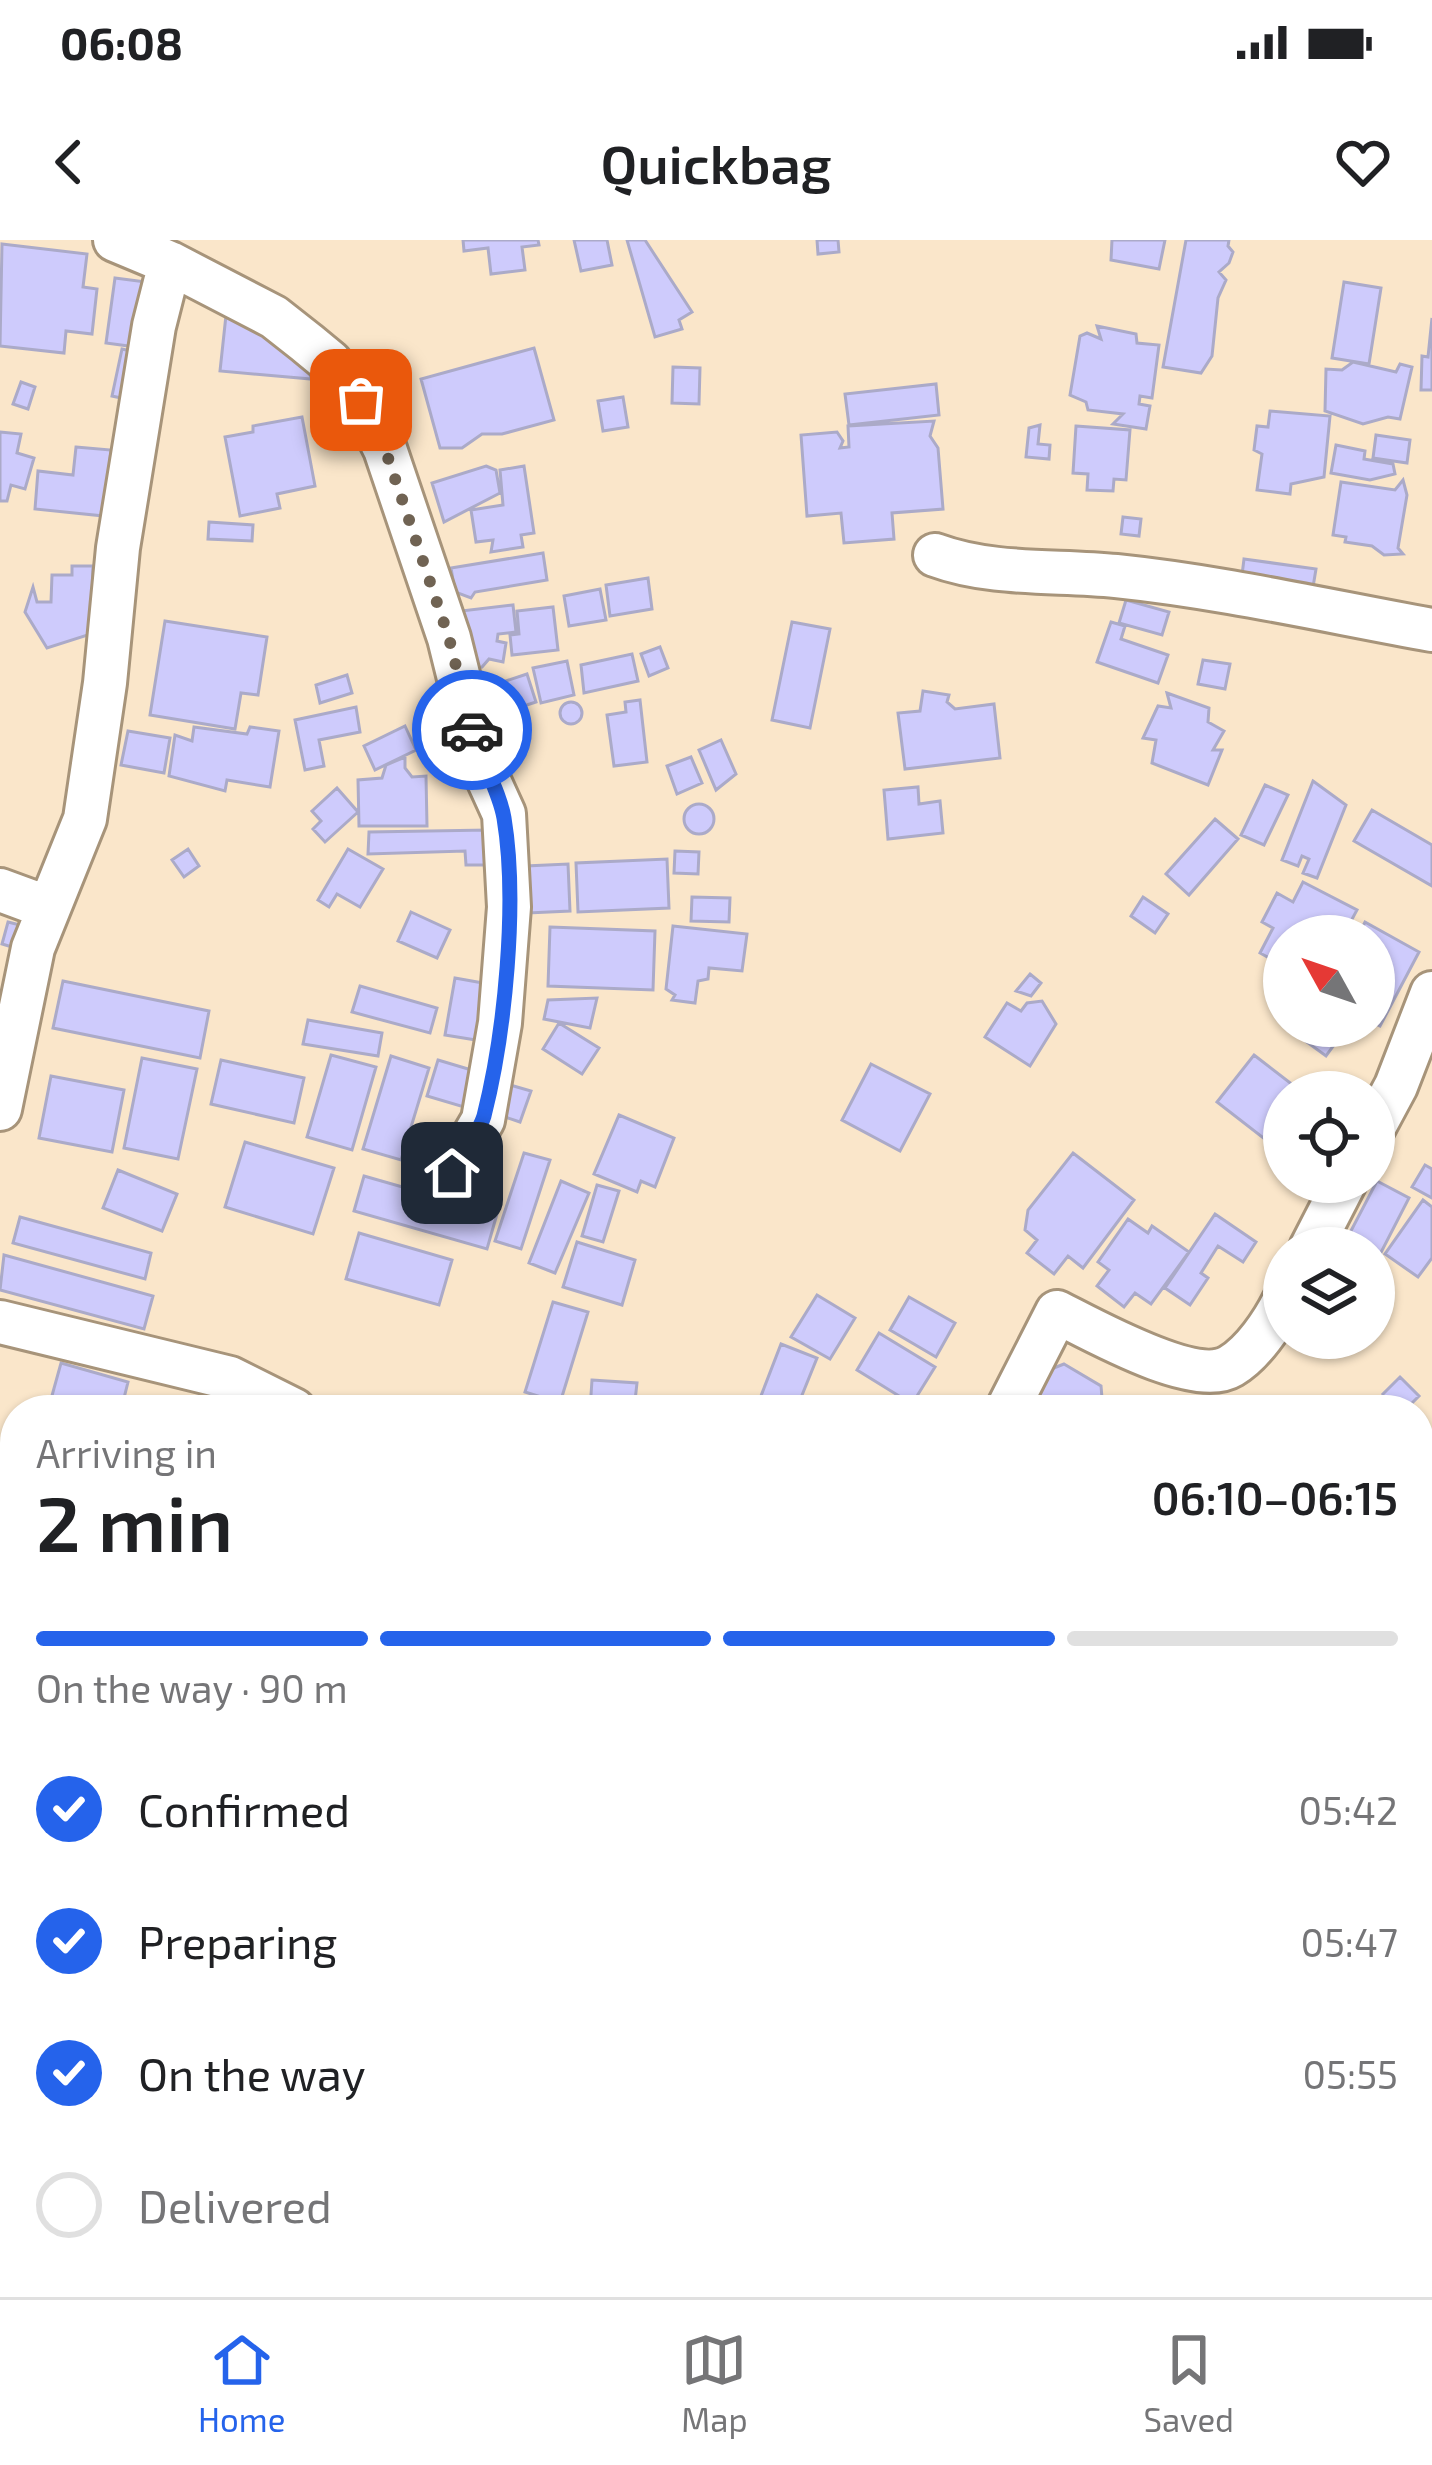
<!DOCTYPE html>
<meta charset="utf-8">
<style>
body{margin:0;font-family:"Exo 2",sans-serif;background:#f6f6f6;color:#202124;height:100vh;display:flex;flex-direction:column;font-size:45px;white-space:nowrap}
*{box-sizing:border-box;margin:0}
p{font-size:39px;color:#757577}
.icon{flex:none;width:66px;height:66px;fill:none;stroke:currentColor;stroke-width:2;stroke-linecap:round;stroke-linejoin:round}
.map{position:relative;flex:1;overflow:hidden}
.details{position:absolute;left:0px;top:1155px;width:1434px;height:903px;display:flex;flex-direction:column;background:#fff;border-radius:48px 48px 0 0;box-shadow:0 3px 9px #0004}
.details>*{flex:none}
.needle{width:78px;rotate:310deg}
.buttons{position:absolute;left:1263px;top:675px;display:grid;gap:24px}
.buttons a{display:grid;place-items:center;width:132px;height:132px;border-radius:50%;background:#fff;box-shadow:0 3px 9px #0004;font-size:60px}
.pin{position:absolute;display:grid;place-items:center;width:102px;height:102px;color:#fff;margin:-51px;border-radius:24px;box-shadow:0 6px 18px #0006}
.courier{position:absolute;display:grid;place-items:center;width:120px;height:120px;margin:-60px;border:9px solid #2563eb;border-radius:50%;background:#fff;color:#222;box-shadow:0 3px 15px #0007}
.head em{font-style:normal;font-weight:600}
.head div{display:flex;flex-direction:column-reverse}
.head{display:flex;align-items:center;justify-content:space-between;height:204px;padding:0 36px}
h1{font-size:78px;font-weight:600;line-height:90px}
.bar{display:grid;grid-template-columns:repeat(4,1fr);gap:18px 12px;align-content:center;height:144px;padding:0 36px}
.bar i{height:15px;border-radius:9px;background:#e0e0e0}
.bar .on{background:#2563eb}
.bar p{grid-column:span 4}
ol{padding:0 36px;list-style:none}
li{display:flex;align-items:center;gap:36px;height:132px}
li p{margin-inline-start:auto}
li .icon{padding:12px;border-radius:50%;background:#2563eb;color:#fff;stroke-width:4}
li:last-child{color:#757577}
li i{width:66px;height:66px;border:6px solid #e0e0e0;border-radius:50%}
.status{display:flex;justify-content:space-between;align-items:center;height:84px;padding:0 60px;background:#fff;direction:ltr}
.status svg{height:33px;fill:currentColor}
header{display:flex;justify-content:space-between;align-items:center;height:156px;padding:0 36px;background:#fff;font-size:54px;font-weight:600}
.tabs{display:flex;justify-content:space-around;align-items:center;height:168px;border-top:3px solid #e0e0e0;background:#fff;font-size:33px;color:#757577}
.tabs a{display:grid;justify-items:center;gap:6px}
.tabs .on{color:#2563eb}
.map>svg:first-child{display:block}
.building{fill:#cecbfc;stroke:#abaac8;stroke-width:3}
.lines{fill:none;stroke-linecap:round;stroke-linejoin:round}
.minor-casing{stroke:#a7947a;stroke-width:48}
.minor{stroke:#fff;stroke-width:42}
.done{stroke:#706353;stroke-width:12;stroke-dasharray:0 21.6}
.route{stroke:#2563eb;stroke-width:15}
</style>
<div class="status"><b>06:08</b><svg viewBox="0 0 49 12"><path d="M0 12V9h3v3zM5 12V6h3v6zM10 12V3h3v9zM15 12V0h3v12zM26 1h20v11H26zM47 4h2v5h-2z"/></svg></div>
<header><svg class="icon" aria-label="back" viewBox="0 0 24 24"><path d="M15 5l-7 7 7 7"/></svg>Quickbag<svg class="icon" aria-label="heart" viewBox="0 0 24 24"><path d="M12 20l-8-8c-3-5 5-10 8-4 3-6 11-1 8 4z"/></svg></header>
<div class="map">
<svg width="1432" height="2057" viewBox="0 0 1432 2057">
<rect width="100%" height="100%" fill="#fae6ca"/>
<path class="building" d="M463,0H538L539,5L522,7L525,30L491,34L488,8L464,11Z
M574,0H607L612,25L581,31Z
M627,0H645L692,72L679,80L682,89L655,97Z
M817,0H838L839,12L818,14Z
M1112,0H1165L1159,29L1111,20Z
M1186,0H1229L1228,6L1233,12L1229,23L1219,32L1226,40L1218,58L1212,116L1201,133L1163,127Z
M2,4L87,14L83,47L97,49L92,94L66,91L64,113L0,106Z
M115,38L146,42L136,107L106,103Z
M1344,42L1381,48L1369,124L1332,118Z
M227,66L306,111L311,139L220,131Z
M1432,78V150H1421L1422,116L1428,117Z
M1097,86L1136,94L1137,103L1159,105L1152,158L1140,156L1139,164L1150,166L1146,189L1113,184L1123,174L1088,170L1086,162L1070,155L1080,96L1087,93L1101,99Z
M534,108L554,180L502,194H482L462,208H440L421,139Z
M122,109L140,113L130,160L112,156Z
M1353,122L1396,132L1400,124L1412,127L1400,179L1388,177L1363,184L1325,171L1326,129L1342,130Z
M673,127L700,128L699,164L672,163Z
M21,142L35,147L28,169L13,164Z
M936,144L939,175L849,185L845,154Z
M623,157L628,187L603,191L598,161Z
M1270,171L1330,176L1324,237L1291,244L1290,254L1257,250L1262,214L1254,210L1257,186L1268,187Z
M302,177L315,246L277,254L280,268L240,276L225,197L253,192V186Z
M934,181L930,196L938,208L943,269L892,273L894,299L844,303L841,273L807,276L801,195L837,192L843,201L840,208L849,207L848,186Z
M1040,185L1038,204L1050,205L1049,219L1026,217L1029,188Z
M1076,186L1130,190L1126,240L1114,239L1113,251L1087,250L1088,234L1073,233Z
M0,192L21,194L17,213L34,218L25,249L11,245L7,261H0Z
M1376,195L1410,200L1407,223L1373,218Z
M1336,205L1365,211L1364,219L1393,224L1395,234L1370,240L1331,233Z
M76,207L111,210L104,276L35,269L38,231L73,235Z
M486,226L496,230L500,253L444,282L432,243Z
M524,226L534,293L521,295L523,307L491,312L493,300L476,302L471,270L503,265L500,230Z
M1403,240L1407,255L1398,308L1403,314L1384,315L1372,306L1345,302L1346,297L1333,295L1341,242L1395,250Z
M1123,277L1141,279L1139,296L1121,294Z
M209,282L253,285L252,301L208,299Z
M543,313L547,340L475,352L471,358L455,352L451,328Z
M1244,319L1316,329L1312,353L1241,343Z
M72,326H93L91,394L47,408L25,372L33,347L37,362H51L52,335H72Z
M648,338L652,369L610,376L606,345Z
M600,349L606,380L569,386L564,356Z
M1126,360L1169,372L1162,395L1119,383Z
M513,365L516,392L498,394L497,401L506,403L503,422L489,419L482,427L467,429L461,371Z
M553,367L558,410L512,415L510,395L519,394L517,371Z
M165,381L267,397L258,455L241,453L235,489L150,475Z
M792,382L830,389L810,488L772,480Z
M1111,382L1125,386L1121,399L1168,415L1158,443L1097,422Z
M660,407L668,428L649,436L641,414Z
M632,414L638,441L584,453L581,425Z
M1203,420L1230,424L1225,449L1198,444Z
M567,421L574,455L541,463L533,428Z
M527,434L536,462L484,479L475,451Z
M347,435L352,453L320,463L316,445Z
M923,451L949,455L947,462L955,469L994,464L1000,518L905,529L898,473L920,471Z
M1167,453L1209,468L1208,482L1224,491L1213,510H1222L1208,545L1152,523L1156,500L1143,498L1158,466L1171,468Z
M640,460L647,522L614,526L607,475L626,472L625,462Z
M560 473a11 11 0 1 1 22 0a11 11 0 1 1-22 0Z
M356,467L360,492L319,500L324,526L305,530L295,480Z
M405,486L416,510L375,530L364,506Z
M194,487L247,494L250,487L279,491L270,547L227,540L225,551L169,536L175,495L192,501Z
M128,491L170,498L164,533L121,525Z
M721,500L736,534L716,550L699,510Z
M405,517V528L412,537L426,536L427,586H359L358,540L382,538L386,525Z
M691,517L702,543L677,554L667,526Z
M1313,541L1346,565L1317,638L1303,633L1309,619L1302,616L1298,626L1282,620Z
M1265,545L1288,555L1264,605L1241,595Z
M918,547L919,564L940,561L943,593L888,599L884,550Z
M337,548L358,572L325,602L313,589L321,581L312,571Z
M684 579a15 15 0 1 1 30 0a15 15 0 1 1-30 0Z
M1372,570L1432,605V646L1354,601Z
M1215,579L1238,599L1189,655L1166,634Z
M488,590L486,625H466L465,611L368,614L369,592Z
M188,609L199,626L184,637L172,620Z
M348,609L383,629L360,667L337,654L329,667L318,660Z
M675,611L699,612L698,634L674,633Z
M667,619L669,668L578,672L576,623Z
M568,624L570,671L528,673L526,626Z
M1303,642L1357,670L1343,696H1284V726L1260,713L1273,688L1262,682L1277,653L1293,662Z
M692,657L730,658L729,682L691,681Z
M1143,657L1168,674L1155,693L1131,676Z
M411,672L450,690L437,718L398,701Z
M8,682L28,687L22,710L2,704Z
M1365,682L1419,712L1380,786L1374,783V696H1358Z
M673,686L747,694L742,731L709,728L708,739L698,741L695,763L672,760L675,755L666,749Z
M550,687L655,691L653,750L548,746Z
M1030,734L1041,743L1031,756L1016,751Z
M455,738L494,745L482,801L445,795Z
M63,741L209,771L200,818L53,788Z
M360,746L437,768L430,793L352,772Z
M597,758L590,788L544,779L548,760Z
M1042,761L1056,784L1030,826L985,797L1007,763L1021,771L1027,763Z
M308,780L382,793L378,816L303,804Z
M559,783L599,808L582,834L543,809Z
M1314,786H1348L1326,816L1304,800Z
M331,815L376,827L352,910L307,897Z
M1254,815L1302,852H1284V914L1217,862Z
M391,816L429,828L401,920L363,909Z
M142,818L197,829L178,919L124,908Z
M221,820L304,838L294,883L211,864Z
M438,820L485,834L474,870L427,856Z
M871,824L930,854L900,911L842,880Z
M51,836L124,850L112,912L39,898Z
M500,842L531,851L520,882L490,872Z
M619,875L674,898L655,947L641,941L637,952L594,934Z
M245,902L334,928L313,994L225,967Z
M524,913L550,920L521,1009L495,1001Z
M1073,913L1134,960L1083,1028L1068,1016L1054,1034L1027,1013L1037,1000L1025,990L1028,970Z
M1425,925L1432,929V958L1412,947Z
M118,930L177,954L162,991L103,968Z
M364,936L497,974L487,1009L354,971Z
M561,941L589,953L555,1033L529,1023Z
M1377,941L1409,958L1374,1026V1008H1342Z
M597,945L619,951L603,1002L582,996Z
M1423,960L1432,967V1018L1418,1037L1385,1014Z
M1215,974L1256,1002L1243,1022L1218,1006L1201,1033L1208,1038L1190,1065L1165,1048Z
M20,977L151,1013L145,1039L13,1003Z
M1128,979L1148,993L1152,986L1189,1012L1151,1064L1135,1053L1124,1067L1097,1046L1109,1030L1098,1022Z
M359,993L452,1020L439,1065L346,1039Z
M577,1002L635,1020L622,1065L563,1047Z
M4,1015L153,1056L144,1089L0,1050Z
M817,1055L855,1078L830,1119L791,1097Z
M909,1057L955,1083L936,1117L890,1090Z
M553,1062L588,1072L560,1163L525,1152Z
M879,1093L935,1127L912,1164L857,1130Z
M781,1104L817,1118L796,1170H783L759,1161Z
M61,1123L128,1142L121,1170H48Z
M1064,1124L1101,1146L1103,1170H1024L1046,1131Z
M1400,1137L1419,1156L1405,1170H1399L1383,1154Z
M592,1140L637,1143L634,1170H590Z
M1427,1206L1432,1208V1267L1419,1262V1226Z
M0,1236L15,1240V1267L0,1263Z
M1419,1400L1432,1414V1503L1419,1489Z
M0,1402L14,1408L1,1441H0Z
M0,1529L15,1539L12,1576L0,1568Z
M1419,1648L1432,1660V1753L1422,1764Z
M0,1702L15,1712V1775L0,1766Z
M0,1770L15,1779V1837L0,1861Z
M0,1909L15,1918V1997L0,2021Z
M15,2024V2043H74L66,2057H36L6,2038Z
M109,2043H181L172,2057H100Z
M197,2043H219L208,2057H186Z
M222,2043H265L283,2057H211Z
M282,2043H362L374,2051L369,2057H297Z
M493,2043H520L539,2057H482Z
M586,2043H664L655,2057H606Z
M684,2043H778L785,2049L779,2057H672Z
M1168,2043H1211L1201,2057H1170L1162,2051Z"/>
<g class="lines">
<g class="minor-casing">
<path id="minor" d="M115,0L170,23L274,77L307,103L330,122L361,161L385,209L449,398L479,519L504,574L509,667L500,783L483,880L452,933
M935,315C992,336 1055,330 1116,336C1222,347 1327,371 1432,390
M0,650L49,668
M0,869L33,708L85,579L105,443L118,308L154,86L170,23
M1374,887L1396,846L1432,753
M1311,1008L1345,942
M0,1082L230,1138L294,1170
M1007,1170L1057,1072C1093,1090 1195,1148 1231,1126C1253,1113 1273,1083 1284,1061
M1419,1362L1432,1347
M1419,1910L1432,1892
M436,2057L449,2043
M859,2057L868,2043
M1350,2057L1356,2043"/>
</g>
<use href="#minor" class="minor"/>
</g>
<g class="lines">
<path class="done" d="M361,160L385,209L449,398L472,490"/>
<path class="route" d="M452,933C462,915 478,895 484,876C505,793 518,662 504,578C499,549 480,520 472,490"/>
</g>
</svg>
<div class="buttons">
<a><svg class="needle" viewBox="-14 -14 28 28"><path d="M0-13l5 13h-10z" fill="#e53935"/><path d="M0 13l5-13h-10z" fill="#757577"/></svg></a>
<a><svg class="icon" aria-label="locate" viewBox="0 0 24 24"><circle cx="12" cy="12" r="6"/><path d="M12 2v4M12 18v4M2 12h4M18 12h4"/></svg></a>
<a><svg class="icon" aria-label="layers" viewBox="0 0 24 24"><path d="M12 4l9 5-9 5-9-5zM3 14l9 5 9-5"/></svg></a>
</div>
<div class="pin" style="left:361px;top:160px;background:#ea580c"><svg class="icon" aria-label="bag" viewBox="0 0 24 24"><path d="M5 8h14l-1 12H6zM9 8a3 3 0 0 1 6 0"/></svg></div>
<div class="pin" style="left:452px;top:933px;background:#1f2937"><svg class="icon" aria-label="home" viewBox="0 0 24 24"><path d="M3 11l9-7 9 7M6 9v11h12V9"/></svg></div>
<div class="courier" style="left:472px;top:490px"><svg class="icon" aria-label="car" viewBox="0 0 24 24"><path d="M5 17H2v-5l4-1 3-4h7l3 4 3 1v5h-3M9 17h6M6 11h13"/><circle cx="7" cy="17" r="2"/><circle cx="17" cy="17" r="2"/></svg></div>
<section class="details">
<div class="head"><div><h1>2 min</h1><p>Arriving in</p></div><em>06:10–06:15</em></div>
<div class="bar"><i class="on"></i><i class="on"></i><i class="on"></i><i></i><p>On the way · 90 m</p></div>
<ol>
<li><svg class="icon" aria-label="check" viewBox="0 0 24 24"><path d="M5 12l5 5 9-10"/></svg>Confirmed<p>05:42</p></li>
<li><svg class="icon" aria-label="check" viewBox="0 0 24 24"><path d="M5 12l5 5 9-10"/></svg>Preparing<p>05:47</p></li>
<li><svg class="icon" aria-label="check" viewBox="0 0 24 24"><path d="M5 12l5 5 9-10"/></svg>On the way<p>05:55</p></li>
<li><i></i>Delivered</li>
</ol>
</section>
</div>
<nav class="tabs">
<a class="on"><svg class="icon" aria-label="home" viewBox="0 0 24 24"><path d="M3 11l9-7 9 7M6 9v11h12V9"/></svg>Home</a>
<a><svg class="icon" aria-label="map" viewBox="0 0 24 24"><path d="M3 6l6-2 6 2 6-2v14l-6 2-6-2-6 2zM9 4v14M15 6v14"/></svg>Map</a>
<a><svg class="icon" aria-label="saved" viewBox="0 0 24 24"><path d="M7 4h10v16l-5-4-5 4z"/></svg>Saved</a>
</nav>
